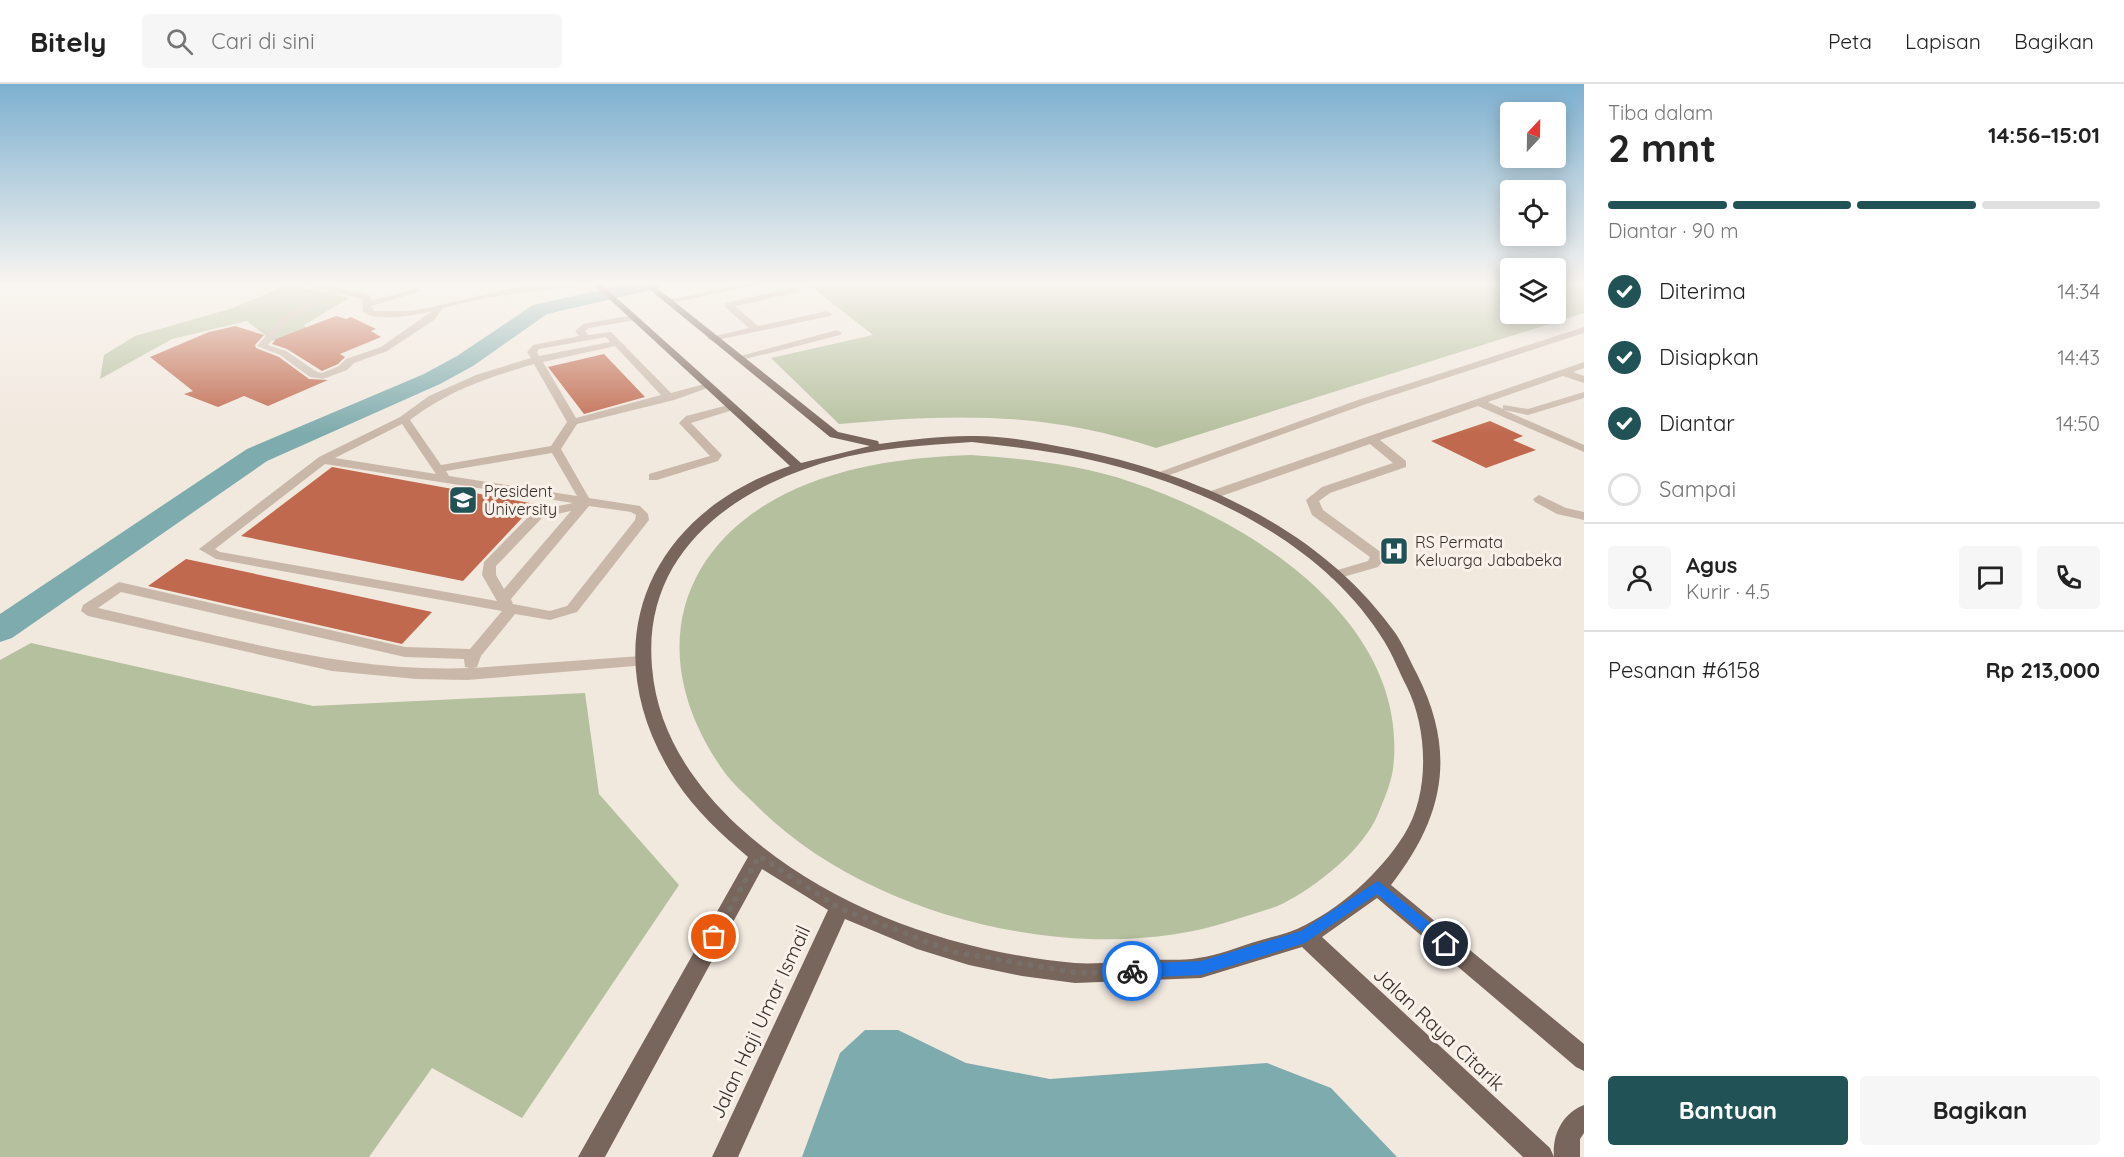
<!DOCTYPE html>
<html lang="id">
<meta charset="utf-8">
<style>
body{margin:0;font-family:Quicksand,sans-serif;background:#f6f6f6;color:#222;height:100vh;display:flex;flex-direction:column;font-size:22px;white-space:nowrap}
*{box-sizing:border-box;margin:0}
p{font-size:20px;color:#767676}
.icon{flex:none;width:33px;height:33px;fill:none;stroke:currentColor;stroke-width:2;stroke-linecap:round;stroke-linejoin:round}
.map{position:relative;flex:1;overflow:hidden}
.details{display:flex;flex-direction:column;background:#fff;width:540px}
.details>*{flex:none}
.needle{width:39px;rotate:22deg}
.fabs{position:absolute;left:1500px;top:18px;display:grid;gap:12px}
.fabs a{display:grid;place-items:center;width:66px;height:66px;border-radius:6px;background:#fff;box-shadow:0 3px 15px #0003;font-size:30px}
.pin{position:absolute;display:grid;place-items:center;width:51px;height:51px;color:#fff;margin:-26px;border:3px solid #fff;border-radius:50%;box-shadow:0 2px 6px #0007}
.courier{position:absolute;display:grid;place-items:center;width:60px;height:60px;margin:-30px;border:4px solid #1a73e8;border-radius:50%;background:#fff;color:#222;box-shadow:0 2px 8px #0007}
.overview em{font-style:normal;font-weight:800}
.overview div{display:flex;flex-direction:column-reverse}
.overview{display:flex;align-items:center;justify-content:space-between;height:102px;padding:0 24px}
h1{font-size:39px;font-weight:800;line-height:45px}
.bar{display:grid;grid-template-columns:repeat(4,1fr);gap:9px 6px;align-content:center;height:72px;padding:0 24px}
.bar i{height:8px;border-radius:4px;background:#e0e0e0}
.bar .on{background:#215356}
.bar p{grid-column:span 4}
.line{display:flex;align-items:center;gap:15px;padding:0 24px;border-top:2px solid #e0e0e0}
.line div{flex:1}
.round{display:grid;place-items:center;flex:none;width:63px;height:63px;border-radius:6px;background:#f6f6f6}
ol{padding:0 24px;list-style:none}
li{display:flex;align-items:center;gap:18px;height:66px}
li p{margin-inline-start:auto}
li .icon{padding:6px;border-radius:50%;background:#215356;color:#fff;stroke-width:4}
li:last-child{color:#767676}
li i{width:33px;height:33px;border:3px solid #e0e0e0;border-radius:50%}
.cta{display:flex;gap:12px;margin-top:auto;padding:12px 24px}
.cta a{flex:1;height:69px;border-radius:6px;background:#215356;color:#fff;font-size:24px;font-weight:800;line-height:69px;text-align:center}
.cta a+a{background:#f6f6f6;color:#222}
header{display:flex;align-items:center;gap:36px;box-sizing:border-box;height:84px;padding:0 30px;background:#fff;border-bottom:2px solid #e0e0e0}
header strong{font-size:28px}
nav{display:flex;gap:33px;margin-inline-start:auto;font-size:21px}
.search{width:420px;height:54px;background:#f6f6f6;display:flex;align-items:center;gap:15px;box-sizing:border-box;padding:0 21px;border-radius:6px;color:#767676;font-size:22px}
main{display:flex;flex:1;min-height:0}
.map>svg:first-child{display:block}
.green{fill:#b5c09e}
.water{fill:#7eabad}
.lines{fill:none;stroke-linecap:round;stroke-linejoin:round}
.river{fill:#7eabad;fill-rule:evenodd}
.building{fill:#c0694e}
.minor{fill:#c9b8aa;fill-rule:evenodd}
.major{fill:#78655b;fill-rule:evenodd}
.route{fill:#1a73e8}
.done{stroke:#786f68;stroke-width:6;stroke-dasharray:0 10.8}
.labels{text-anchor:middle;stroke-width:6;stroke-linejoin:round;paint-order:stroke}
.poi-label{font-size:16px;fill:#372e29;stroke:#f9f2ea;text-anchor:start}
.near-street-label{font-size:20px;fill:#372e29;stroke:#f9f2ea}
</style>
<header>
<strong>Bitely</strong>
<div class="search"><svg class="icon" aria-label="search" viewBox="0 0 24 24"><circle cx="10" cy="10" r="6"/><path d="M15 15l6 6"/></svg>Cari di sini</div>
<nav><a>Peta</a><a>Lapisan</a><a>Bagikan</a></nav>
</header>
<main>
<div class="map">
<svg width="1584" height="1073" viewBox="0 0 1584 1073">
<rect width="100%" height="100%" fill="#f1e8de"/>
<path class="green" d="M290,200H299L304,204L349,214L304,241L309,248L272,257L247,237L172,255L100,295L104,271L135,252L230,225Z
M808,200H1510V230H1556V200H1584V229L1156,364C1047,327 952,330 839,340L771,274L873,251Z
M971,371C1025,375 1079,380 1131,398C1250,437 1411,538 1393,685C1391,699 1384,716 1378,730C1364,765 1316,803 1282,820C1269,826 1252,830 1237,835C1087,887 870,835 758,723C747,712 734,701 725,689C634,562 685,437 830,392C877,377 923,373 971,371Z
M31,559L313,622L585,609L599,710L679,801L522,1034L432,984L369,1073H0V576Z"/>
<path class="water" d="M865,946H898L966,979L1050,995L1267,979L1331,1004L1397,1073H802L840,969Z"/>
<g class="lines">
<path class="river" d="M628,200H662L659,204L547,230L473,282L440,300L267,377L12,554L0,558V530L247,365L424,290L457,272L533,221Z"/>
</g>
<path class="building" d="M336,232L346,235L351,233L376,245L371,247L381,253L340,270L345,273L338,280L322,287L287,265L272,260L276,255Z
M235,242L264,251L255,261L256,264L279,273L309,295L328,296L268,322L244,312L218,323L184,310L193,307L150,273L209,248Z
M604,270L645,313L584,330L548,283Z
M1490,337L1523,352L1513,356L1536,366L1486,384L1431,357Z
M332,383L535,420L463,497L241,452Z
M186,475L432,528L402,560L148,502Z"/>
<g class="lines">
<path class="minor" d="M303,200H317L366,210L369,211L371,217L418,204L422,207L371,222L374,227C387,227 402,228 416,226C469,217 521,195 577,200L573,203L489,213L443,224L434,236L387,267L354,279L347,286L323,295L310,293L280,271L257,262L282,233L328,207ZM337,209L362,215L363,228C377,238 415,232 432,227L381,263L346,275L339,282L322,289L317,288L286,267L268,261L288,237Z
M744,200H759L667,220L663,217Z
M796,203L800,206L799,208L735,222L758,242L827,227L832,230L830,232L712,257L707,254L749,244L725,223V219Z
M633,231L636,232V236L589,244L585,247L588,251L611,248L671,309L708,299L713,302L674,316L577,340L561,365L589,414L640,422L648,430L649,436L577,528L550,536L515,530L481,572L477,583L473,584L641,572L647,573L649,577L647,581L467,596L416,595L332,587L88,532L81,527L83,521L119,498L405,563L470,565L502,527L216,475L199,465L319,373L400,333L429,312L476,291L531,274L527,268L533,261L579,252L575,247L583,240ZM606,253L610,258L539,272L537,268L539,265ZM615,262L661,311L576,334L543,278ZM534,280L567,338L551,362L441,381L410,336C450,306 487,294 534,280ZM402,340L436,390L335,374ZM552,369L577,412L449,392L446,387ZM325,380L573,419L534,427L484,478L482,491L497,517L220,468L215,465ZM589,422L631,428L636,431L635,436L567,522L550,527L513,520L511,515ZM571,427L504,505L496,491V482L543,433ZM121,508L405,573L464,575L465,583L470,584C344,589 219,551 98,524Z
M1584,243V249L1366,320L1164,393L1160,394L1154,390L1358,316Z
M837,246L842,249L840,251L738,277L733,274Z
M1584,278V284L1573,288L1584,292V299L1563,292L1488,318L1503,325V321L1528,325L1584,308V314L1528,331L1504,326L1584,361V368L1478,322L1380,356L1406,377V383L1330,409L1319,417L1323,426L1382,469L1384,476L1378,483L1336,495L1331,494L1329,491L1331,488L1368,477L1370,473L1312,431L1306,416L1322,403L1393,379L1370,360L1216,414L1212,415L1206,411L1208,408Z
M732,320L737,323L736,325L691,339L720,369L722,371L718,377L657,396H649V390L710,372L679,339L686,332Z
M1539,411L1566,424L1584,428V436L1557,430L1535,418L1533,415Z"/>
<path class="major" d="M593,200H601L801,379L870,362L830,353L643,200H652L838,348L878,357L879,360C909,356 939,352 970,352C1004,351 1040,359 1073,365C1197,390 1321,444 1396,550C1404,562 1410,577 1417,590C1457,669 1444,733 1391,801L1584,960V987L1576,983L1377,814L1322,853L1550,1064L1554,1073H1523L1302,863L1201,894L1075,899L1022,892L969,881L917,865L845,835L738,1073H712L828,826L762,785L605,1073H578L748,773C722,751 695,726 676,697C591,566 644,431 790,382ZM972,358C1016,363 1061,368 1104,379C1210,405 1325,461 1384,557C1393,571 1399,588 1407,603C1428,646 1430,710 1404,751C1380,789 1339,826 1297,845C1285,850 1271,853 1258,857C1238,863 1219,871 1198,874C1181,877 1164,875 1147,876C1123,876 1099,881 1075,879C955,868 828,825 738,742C692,699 657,647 652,583C642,470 731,405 830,377C876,364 924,361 972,358Z
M1584,1021V1049L1580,1055V1073H1554C1552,1050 1563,1029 1584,1021Z"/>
</g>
<linearGradient id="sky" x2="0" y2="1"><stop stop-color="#7db0d0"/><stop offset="0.57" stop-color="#f9f5f0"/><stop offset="1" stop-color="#f9f5f0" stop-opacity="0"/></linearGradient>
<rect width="1584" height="350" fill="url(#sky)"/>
<path class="route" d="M1378,797L1451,856V865H1442L1377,810L1305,859L1201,891L1132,894L1125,887L1132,880L1201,877L1301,847Z"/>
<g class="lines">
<path class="done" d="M714,853L759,772L839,824L953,868L1078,889L1132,887"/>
</g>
<defs>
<g id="university-square" transform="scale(1.5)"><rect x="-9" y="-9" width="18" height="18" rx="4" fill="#215356" stroke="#f9f2ea"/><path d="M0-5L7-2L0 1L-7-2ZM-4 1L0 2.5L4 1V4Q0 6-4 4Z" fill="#fff"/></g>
<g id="hospital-square" transform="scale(1.5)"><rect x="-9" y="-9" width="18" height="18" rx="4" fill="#215356" stroke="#f9f2ea"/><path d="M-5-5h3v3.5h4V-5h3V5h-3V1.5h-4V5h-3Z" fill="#fff"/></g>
</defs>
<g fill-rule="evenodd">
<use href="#university-square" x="463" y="416"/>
<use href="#hospital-square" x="1394" y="467"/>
</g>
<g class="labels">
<g class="poi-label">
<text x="484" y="413">President<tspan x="484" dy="18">University</tspan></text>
<text x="1415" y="464">RS Permata<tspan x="1415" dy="18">Keluarga Jababeka</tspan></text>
</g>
<g class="near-street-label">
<text transform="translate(760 938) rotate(-65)" y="7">Jalan Haji Umar Ismail</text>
<text transform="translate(1439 945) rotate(43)" y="7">Jalan Raya Citarik</text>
</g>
</g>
</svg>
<div class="fabs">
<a><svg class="needle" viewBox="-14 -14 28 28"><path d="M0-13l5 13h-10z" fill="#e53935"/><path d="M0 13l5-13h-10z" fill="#767676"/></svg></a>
<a><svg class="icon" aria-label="locate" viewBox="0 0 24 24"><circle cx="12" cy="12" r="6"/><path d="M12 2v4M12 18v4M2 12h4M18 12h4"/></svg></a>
<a><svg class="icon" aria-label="layers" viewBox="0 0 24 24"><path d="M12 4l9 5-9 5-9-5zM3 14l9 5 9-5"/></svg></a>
</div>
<div class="pin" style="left:714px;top:853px;background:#ea580c"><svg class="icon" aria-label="bag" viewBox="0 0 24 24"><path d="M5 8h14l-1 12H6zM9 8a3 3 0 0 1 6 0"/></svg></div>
<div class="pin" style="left:1446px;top:860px;background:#1f2937"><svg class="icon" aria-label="home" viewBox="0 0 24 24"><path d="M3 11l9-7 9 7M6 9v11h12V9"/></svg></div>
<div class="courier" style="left:1132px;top:887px"><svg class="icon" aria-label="bike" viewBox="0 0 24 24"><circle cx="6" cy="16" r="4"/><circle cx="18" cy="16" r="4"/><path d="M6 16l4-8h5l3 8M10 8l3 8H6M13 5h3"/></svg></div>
</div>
<section class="details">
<div class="overview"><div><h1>2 mnt</h1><p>Tiba dalam</p></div><em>14:56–15:01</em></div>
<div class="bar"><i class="on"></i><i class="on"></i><i class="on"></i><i></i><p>Diantar · 90 m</p></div>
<ol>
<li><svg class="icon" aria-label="check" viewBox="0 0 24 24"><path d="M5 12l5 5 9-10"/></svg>Diterima<p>14:34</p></li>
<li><svg class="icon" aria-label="check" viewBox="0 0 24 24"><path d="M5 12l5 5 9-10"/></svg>Disiapkan<p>14:43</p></li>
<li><svg class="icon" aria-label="check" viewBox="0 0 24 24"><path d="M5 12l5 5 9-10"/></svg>Diantar<p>14:50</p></li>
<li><i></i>Sampai</li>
</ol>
<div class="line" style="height:108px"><a class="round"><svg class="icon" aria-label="person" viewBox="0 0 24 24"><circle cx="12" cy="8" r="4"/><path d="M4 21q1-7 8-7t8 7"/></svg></a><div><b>Agus</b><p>Kurir · 4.5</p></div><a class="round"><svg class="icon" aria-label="chat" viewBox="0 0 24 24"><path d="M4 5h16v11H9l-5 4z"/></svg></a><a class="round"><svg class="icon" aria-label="phone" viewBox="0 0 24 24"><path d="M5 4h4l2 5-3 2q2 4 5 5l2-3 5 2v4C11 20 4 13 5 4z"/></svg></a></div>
<div class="line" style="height:78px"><div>Pesanan #6158</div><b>Rp 213,000</b></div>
<div class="cta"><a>Bantuan</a><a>Bagikan</a></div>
</section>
</main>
